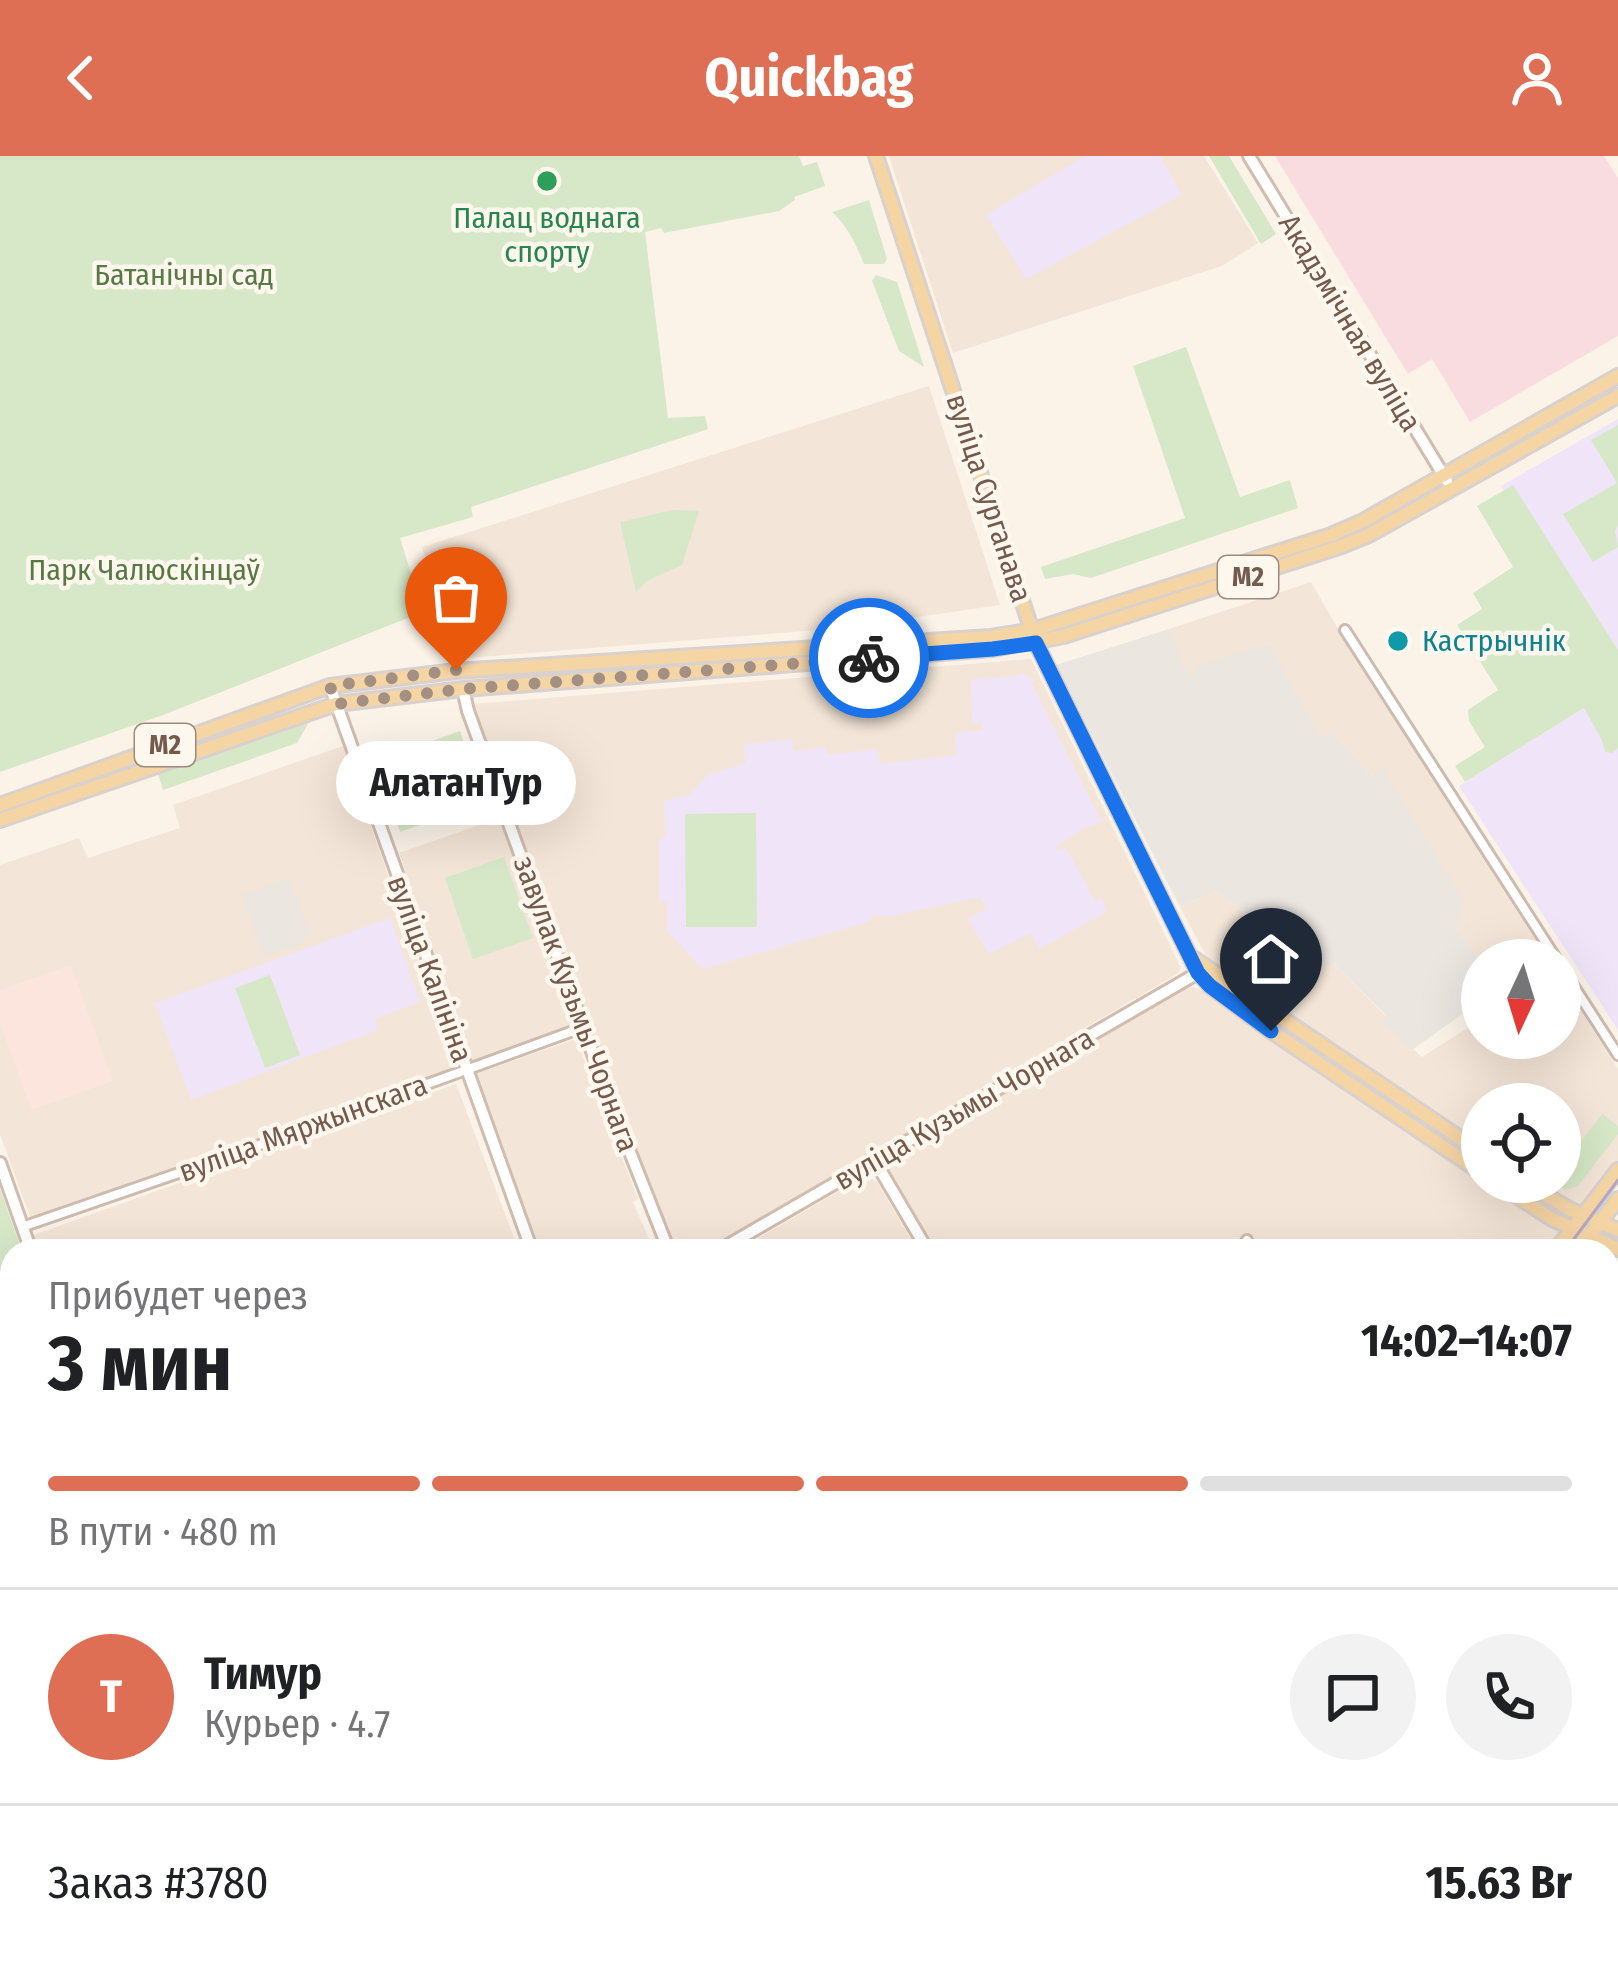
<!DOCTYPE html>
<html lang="ru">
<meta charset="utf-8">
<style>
body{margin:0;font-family:"Fira Sans Condensed",sans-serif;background:#f2f2f2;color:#202124;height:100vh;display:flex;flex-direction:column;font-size:45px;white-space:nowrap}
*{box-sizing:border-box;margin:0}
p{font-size:39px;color:#757577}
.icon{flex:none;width:66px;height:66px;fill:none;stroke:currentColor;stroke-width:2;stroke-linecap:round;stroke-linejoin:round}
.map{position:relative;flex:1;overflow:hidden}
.panel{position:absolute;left:0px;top:1083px;width:1620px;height:744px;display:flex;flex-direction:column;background:#fff;border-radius:36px 36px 0 0;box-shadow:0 12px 48px #0002}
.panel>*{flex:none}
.needle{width:78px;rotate:184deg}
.tools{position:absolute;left:1461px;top:783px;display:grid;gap:24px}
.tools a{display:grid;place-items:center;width:120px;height:120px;border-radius:50%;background:#fff;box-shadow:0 12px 48px #0002;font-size:60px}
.pin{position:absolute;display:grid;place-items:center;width:102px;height:102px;color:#fff;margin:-123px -51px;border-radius:50% 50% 50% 0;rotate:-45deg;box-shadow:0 0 12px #0007}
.pin .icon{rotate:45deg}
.courier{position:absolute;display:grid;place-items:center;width:120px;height:120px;margin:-60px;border:9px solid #1a73e8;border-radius:50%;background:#fff;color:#222;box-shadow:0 3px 15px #0007}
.bubble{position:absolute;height:84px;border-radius:42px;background:#fff;box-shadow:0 12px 48px #0002;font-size:39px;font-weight:700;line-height:84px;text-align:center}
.summary em{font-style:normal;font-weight:700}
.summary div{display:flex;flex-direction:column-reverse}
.summary{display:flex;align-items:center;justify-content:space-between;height:204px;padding:0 48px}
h1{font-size:78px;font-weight:700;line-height:90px}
.bar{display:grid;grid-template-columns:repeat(4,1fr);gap:18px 12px;align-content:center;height:144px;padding:0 48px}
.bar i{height:15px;border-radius:9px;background:#e0e0e0}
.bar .selected{background:#de6f55}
.bar p{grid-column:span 4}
.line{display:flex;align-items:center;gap:30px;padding:0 48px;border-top:3px solid #e0e0e0}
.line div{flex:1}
.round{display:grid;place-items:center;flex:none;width:126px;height:126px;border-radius:63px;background:#f2f2f2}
header{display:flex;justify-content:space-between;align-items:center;height:156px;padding:0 48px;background:#de6f55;color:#fff;font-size:54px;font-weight:700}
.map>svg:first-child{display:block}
.residential{fill:#f3e5d7}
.commercial{fill:#fbe5dd}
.industrial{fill:#ece6e1}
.education{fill:#f0e5f8}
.medical{fill:#f9dce0}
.green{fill:#d6e8c7}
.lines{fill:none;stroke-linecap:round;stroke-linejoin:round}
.street-casing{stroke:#cdbbaf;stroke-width:14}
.secondary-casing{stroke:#d1bdaf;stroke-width:16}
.primary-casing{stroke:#d8d1cd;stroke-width:18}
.street{stroke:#fff;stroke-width:8}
.secondary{stroke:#fff;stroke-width:10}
.primary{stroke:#f6d5a5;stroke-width:12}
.tram{stroke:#b6a7c5;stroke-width:3}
.done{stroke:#a39083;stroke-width:12;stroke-dasharray:0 21.6}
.route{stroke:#1a73e8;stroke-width:15}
.leisure-dot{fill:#2e9e5b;stroke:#fef7ee;stroke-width:4.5}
.culture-dot{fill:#0f9aa8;stroke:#fef7ee;stroke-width:4.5}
.labels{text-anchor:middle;stroke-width:9;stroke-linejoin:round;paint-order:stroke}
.shield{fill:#fef7ee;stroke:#9d897d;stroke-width:3}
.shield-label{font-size:27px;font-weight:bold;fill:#745a4d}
.leisure-label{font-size:30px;fill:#27864d;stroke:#fef7ee}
.park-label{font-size:30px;fill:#577946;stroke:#fef7ee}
.street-label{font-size:30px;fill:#745a4d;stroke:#fef7ee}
.culture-label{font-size:30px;fill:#0d838f;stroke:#fef7ee;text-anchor:start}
</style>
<header><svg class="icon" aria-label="back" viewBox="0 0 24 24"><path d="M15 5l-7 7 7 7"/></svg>Quickbag<svg class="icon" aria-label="person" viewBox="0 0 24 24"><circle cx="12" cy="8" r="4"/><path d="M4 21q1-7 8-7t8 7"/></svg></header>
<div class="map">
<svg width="1618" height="1827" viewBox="0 0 1618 1827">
<rect width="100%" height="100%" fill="#fbf3e8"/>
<path class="residential" d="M889,0H1204L1258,87L1222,110L953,197Z
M929,230L1000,449L843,472L456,503L422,391Z
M1311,426L1345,485L1548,804H1482V809L1456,771L1382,613L1372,620L1333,577L1320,583L1269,487L1194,512L1196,518L1187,521L1169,473Z
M1031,503L1181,812L1177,818L704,1095H673L650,1041L473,548Z
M343,590L455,912L31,1063L0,978V709L79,682L88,702L180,672L173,649Z
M499,662L573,869L473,905L399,697Z
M1216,735L1320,813L1331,805L1386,860L1382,867L1422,901L1482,863V882H1560V823L1618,913V1005L1581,1054L1529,1026H1560V948H1482V993L1208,803L1180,751Z
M1194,831L1212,839L1482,1022V1026H1487L1562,1076L1548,1095H938L884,1008L1181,833Z
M576,883L638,1043L633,1046L653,1092L660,1090L662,1095H540L475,918Z
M456,928L519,1095H30L25,1082Z
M867,1019L877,1026L918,1095H736Z
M1608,1101L1618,1108V1827H1513L1496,1815H1608Z
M6,1329L12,1335V1815H78L72,1827H0V1330Z
M1063,1815H1466L1483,1827H1055Z"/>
<path class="commercial" d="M71,809L113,925L31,954L0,867V834Z"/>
<path class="industrial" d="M1169,473L1188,520L1195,518L1194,511L1269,487L1320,582L1333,577L1372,620L1382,612L1464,745L1456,771L1482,809V844L1412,894L1382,867L1386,859L1332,806L1321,813L1216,735L1180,751L1056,509Z
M289,722L310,778L303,781L305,787L264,800L242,739Z
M163,1815H372L367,1827H157Z
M493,1815H648L640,1827H486Z"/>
<path class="education" d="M1085,0H1160L1182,39L1026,123L986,59Z
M1618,263V514L1501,330Z
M1021,517L1035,524L1032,528L1102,666L1083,673L1057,690V695L1066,692L1095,745L1101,742L1108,755L1039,793L1031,777L989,798L968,763L986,753L980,741L888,761L873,759L869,766L703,813L667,775V745H659V685L666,679L664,645L689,639L708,619L746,607L744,588L792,583L794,595L826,591L827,599L877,593L880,608L956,599L955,577L982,574L981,567L972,568L971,523L1018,520Z
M1618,531V874L1459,630Z
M390,762L420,846L375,863L378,874L191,944L155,847Z"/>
<path class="medical" d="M1275,0H1604L1618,22V180L1470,266L1432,203L1408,218Z"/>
<path class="green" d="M0,0H799L803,10L817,6L825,30L794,41L795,44L779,55L664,77L661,72L645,76L668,262L705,260L708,273L471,351L473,361L400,382L423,456L163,559L0,616Z
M1209,0H1229L1276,78L1261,88Z
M869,44L887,103L884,108H864C856,89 848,70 832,56Z
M876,119L897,126L924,211L899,195L872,125Z
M1186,191L1240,341L1290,324L1298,352L1091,422L1073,418L1045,423L1041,411L1185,362L1133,210Z
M1618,269V369L1615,375L1618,391L1593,406L1563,358L1617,327L1591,284Z
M1513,329L1618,494V592L1612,597L1605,596L1602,584L1584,552L1465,626L1455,610L1485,591L1469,565L1468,554L1498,534L1457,469L1482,453L1473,437L1513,411L1477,350Z
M673,354L699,355L682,409L647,425L636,436L620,366Z
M309,566L297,587L163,634L158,618Z
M460,575L485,646L400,676L374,606L403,596L407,602L421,603L430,597L432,585Z
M756,657L757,771H686L685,658Z
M504,701L533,782L473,803L445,722Z
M270,819L300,899L265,912L235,832Z
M1602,958L1618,970V978L1578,1030L1566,1034L1550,1026H1560V1013Z
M0,1033L22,1095H12V1296L8,1295L0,1275Z"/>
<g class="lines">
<g class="street-casing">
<path id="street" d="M1345,474L1557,804
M1560,809L1618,899
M22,1071L254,991L584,871
M1240,1095L1247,1084
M1261,1815L1277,1827
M1302,1827L1309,1815"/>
</g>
<g class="secondary-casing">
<path id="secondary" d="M1249,0L1447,325
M330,530L532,1095
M463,533L468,555L613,953L669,1095
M875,1005L928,1095
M0,1007L31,1095
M718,1095L1203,814
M0,1306L12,1324
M1479,1815L1495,1827
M78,1827L84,1815
M379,1827L385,1815"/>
</g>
<g class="primary-casing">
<path id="primary" d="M876,0L1036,487L1198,817L1210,830L1271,875L1482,1017
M0,649L330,530L456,515L991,481L1033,474L1331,379L1363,365L1618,220
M0,664L336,548L463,533L993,493L1064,480L1342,390L1369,379L1618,240
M1193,802L1482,997
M1495,1026L1552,1063L1618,1093
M1523,1026L1571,1054L1618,1074
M1555,1095L1618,1014
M1578,1095L1618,1043
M1017,1827L1025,1815
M1040,1827L1048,1815"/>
</g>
<use href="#street" class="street"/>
<use href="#secondary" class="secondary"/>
<use href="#primary" class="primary"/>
<path class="tram" d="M1565,1095L1618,1024
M1032,1827L1040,1815"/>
</g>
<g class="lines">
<path class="done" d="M456,514L330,530L336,548L463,533L869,502"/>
<path class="route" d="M869,502L993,493L1036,487L1198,817L1210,830L1271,875"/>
</g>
<circle class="leisure-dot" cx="547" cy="25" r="12"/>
<circle class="culture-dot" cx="1398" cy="485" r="12"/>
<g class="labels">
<g class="shield">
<rect x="1218" y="400" width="60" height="42" rx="9"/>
<rect x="135" y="568" width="60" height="42" rx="9"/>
</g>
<g class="shield-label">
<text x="1248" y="430">М2</text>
<text x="165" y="598">М2</text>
</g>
<g class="leisure-label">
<text x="547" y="72">Палац воднага<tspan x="547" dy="34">спорту</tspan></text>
</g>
<g class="park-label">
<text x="184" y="129">Батанічны сад</text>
<text x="144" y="424">Парк Чалюскінцаў</text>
</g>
<g class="street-label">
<text transform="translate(1350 167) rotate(59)" y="10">Акадэмічная вуліца</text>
<text transform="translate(989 342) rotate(72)" y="10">вуліца Сурганава</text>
<text transform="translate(430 813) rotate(70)" y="10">вуліца Калініна</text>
<text transform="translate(576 848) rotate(70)" y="10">завулак Кузьмы Чорнага</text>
<text transform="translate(964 953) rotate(-30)" y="10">вуліца Кузьмы Чорнага</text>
<text transform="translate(303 972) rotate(-20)" y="10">вуліца Мяржынскага</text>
</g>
<g class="culture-label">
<text x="1422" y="495">Кастрычнік</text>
</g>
</g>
</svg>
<div class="tools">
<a><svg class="needle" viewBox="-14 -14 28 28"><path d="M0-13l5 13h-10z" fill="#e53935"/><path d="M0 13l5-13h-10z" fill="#757577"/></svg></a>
<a><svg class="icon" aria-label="locate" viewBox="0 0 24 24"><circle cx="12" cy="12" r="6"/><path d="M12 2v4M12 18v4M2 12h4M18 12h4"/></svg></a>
</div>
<div class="pin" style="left:456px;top:514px;background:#ea580c"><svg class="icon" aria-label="bag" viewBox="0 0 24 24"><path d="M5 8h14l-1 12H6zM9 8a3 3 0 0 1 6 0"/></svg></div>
<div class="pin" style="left:1271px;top:875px;background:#1f2937"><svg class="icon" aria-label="home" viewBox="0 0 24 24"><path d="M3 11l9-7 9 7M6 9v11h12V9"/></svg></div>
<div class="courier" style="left:869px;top:502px"><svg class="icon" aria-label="bike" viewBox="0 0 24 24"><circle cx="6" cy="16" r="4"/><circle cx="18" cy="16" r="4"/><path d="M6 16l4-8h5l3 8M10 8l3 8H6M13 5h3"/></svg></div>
<div class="bubble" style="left:336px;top:585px;width:240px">АлатанТур</div>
<section class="panel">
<div class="summary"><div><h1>3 мин</h1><p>Прибудет через</p></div><em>14:02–14:07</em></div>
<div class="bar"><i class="selected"></i><i class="selected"></i><i class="selected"></i><i></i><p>В пути · 480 m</p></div>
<div class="line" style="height:216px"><b class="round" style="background:#de6f55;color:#fff">Т</b><div><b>Тимур</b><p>Курьер · 4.7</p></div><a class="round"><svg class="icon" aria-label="chat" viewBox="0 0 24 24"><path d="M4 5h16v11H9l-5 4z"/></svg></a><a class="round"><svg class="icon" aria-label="phone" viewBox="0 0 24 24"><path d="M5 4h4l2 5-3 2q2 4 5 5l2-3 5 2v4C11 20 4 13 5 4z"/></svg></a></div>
<div class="line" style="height:156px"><div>Заказ #3780</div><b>15.63 Br</b></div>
</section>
</div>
